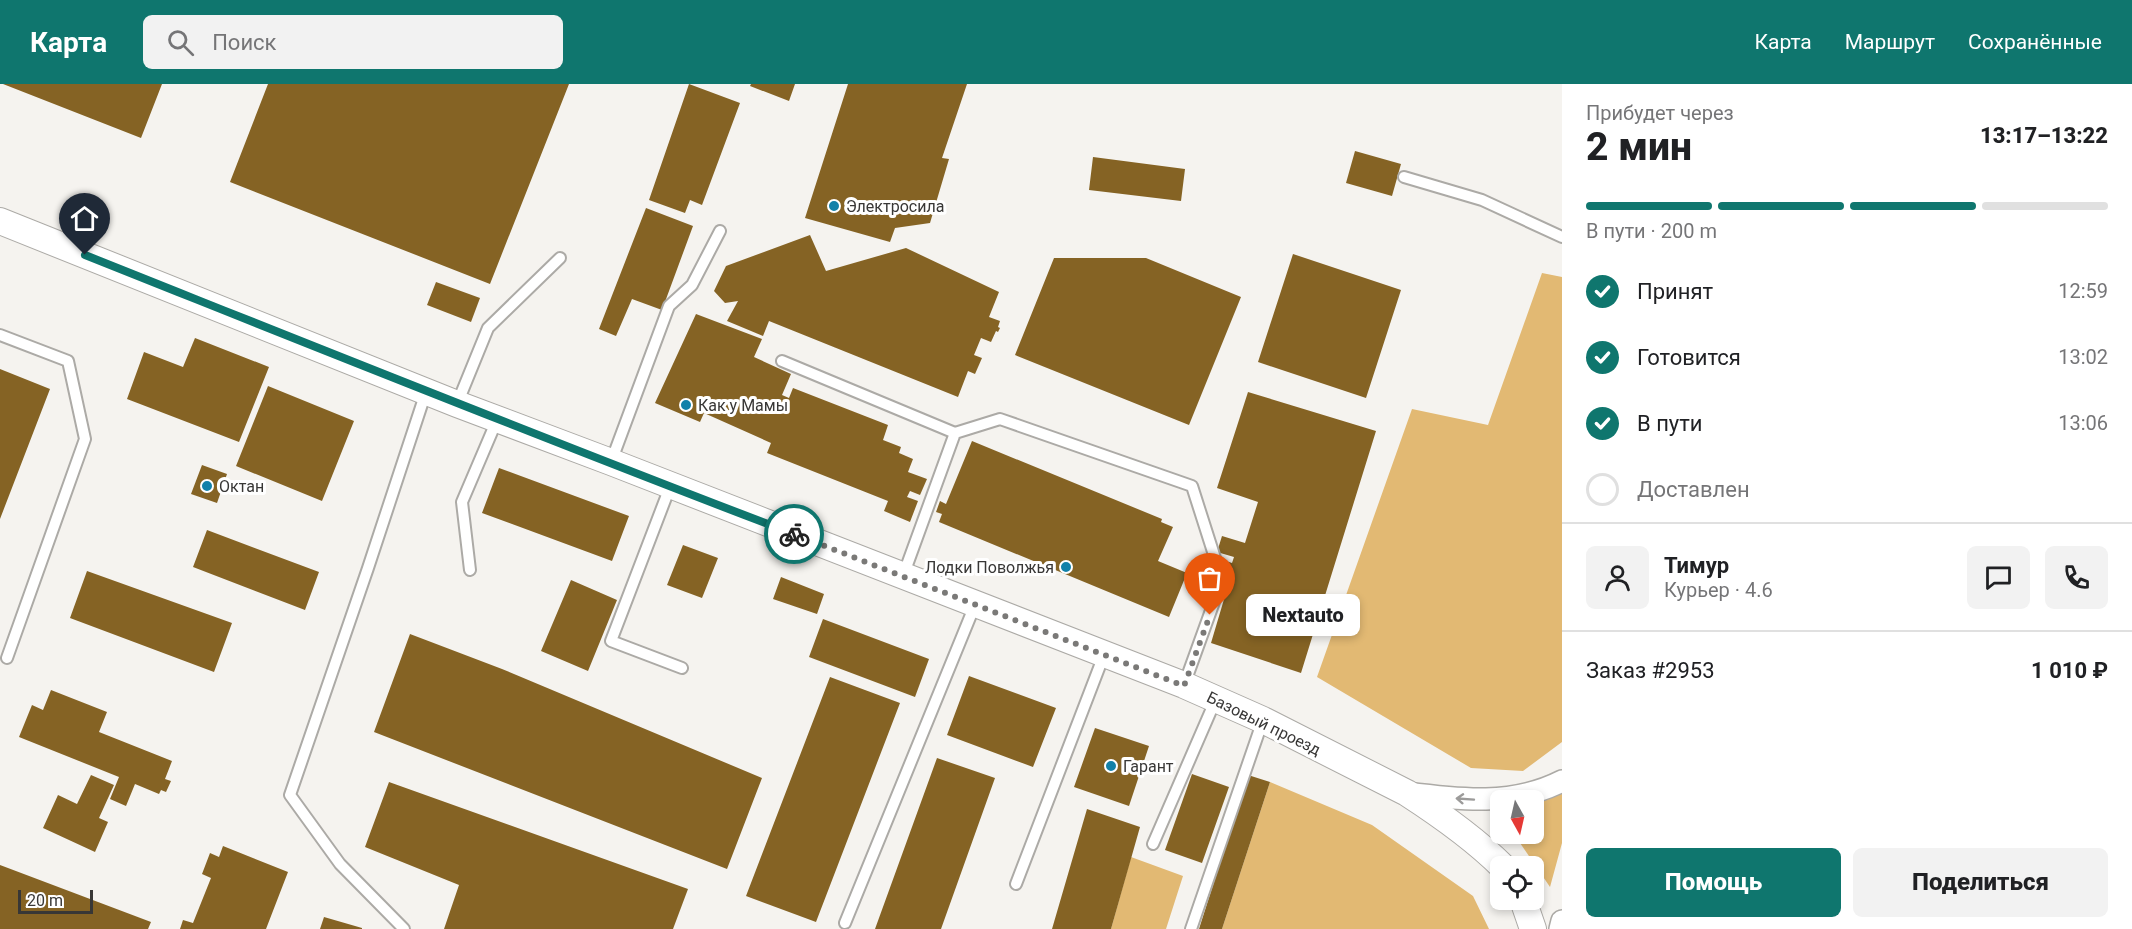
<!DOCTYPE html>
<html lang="ru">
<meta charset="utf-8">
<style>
body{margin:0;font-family:Roboto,sans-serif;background:#f2f2f2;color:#202124;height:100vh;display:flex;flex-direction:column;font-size:22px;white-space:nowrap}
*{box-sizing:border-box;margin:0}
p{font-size:20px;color:#757577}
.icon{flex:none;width:33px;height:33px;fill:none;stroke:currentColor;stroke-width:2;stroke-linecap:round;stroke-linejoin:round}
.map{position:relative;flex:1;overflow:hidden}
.drawer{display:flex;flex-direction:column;background:#fff;width:570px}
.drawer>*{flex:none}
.needle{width:39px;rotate:172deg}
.buttons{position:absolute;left:1490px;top:706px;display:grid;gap:12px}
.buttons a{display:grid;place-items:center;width:54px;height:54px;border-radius:9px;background:#fff;box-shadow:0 3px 9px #0003;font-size:30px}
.scale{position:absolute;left:18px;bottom:15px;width:75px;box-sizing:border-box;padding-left:6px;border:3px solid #383736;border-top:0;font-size:16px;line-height:21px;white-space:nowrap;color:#383736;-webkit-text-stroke:4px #fff;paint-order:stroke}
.pin{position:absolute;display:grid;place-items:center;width:51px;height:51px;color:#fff;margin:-62px -26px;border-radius:50% 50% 50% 0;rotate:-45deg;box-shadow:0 0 6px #0007}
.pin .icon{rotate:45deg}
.courier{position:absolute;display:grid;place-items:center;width:60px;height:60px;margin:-30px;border:4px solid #0f766e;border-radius:50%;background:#fff;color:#222;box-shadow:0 2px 8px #0007}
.bubble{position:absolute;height:42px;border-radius:9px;background:#fff;box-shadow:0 3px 9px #0003;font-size:20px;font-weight:800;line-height:42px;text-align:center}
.overview em{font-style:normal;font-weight:800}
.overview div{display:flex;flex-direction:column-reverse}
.overview{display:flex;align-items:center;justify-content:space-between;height:102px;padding:0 24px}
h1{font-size:39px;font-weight:800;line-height:45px}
.bar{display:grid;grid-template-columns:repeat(4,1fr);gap:9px 6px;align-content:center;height:72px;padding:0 24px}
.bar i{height:8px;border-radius:4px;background:#e0e0e0}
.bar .selected{background:#0f766e}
.bar p{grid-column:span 4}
.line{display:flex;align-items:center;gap:15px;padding:0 24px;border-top:2px solid #e0e0e0}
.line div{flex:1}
.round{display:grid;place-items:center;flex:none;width:63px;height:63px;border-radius:9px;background:#f2f2f2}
ol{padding:0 24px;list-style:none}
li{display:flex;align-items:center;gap:18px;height:66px}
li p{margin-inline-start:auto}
li .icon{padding:6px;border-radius:50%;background:#0f766e;color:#fff;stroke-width:4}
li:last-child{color:#757577}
li i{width:33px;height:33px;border:3px solid #e0e0e0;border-radius:50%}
.button{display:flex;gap:12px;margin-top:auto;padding:12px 24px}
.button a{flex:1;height:69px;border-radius:9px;background:#0f766e;color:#fff;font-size:24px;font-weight:800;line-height:69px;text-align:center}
.button a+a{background:#f2f2f2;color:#202124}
header{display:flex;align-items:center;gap:36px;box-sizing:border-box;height:84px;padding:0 30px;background:#0f766e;color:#fff}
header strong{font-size:28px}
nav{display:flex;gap:33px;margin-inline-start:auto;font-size:21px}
.search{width:420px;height:54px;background:#f2f2f2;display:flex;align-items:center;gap:15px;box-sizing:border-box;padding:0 21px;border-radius:9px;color:#757577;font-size:22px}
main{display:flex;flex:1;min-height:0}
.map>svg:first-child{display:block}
.green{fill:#e2b973}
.building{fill:#856324}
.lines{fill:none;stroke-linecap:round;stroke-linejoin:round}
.service-casing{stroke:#acaaa6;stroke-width:14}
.minor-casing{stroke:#acaaa6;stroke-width:24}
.tertiary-casing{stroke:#acaaa6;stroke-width:28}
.service{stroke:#fff;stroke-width:10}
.minor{stroke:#fff;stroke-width:21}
.tertiary{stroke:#fff;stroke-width:26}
.oneway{stroke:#9c9b9a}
.done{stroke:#7a7977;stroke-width:6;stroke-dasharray:0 10.8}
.route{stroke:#0f766e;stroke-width:8}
.poi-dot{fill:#1281a9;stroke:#fff;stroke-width:2}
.labels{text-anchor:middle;stroke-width:6;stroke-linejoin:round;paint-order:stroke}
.poi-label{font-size:16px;fill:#383736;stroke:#fff;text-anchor:start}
.street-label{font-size:16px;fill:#383736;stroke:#fff}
</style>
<header>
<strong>Карта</strong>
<div class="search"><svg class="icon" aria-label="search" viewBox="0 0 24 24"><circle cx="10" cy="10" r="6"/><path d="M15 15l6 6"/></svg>Поиск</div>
<nav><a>Карта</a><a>Маршрут</a><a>Сохранённые</a></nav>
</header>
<main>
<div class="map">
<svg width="1562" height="845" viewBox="0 0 1562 845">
<rect width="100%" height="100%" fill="#f5f3ef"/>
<path class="green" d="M1542,189L1562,193V658L1523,687L1471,684L1317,593L1412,325L1488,341Z
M1270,698L1372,741L1473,812L1489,845H1222Z
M1562,707V759L1550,803L1518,756L1510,750H1533V722Z
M1131,773L1183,792L1166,845H1111Z"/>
<path class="building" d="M3,0H162L141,54Z
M268,0H569L490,200L230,98Z
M689,0L740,19L702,121L690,116L685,129L649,116Z
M751,0H795L789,17L750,2Z
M848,0H967L942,74L949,75L930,139L895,144L890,158L805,134Z
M1355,67L1401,80L1392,112L1346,99Z
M1093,73L1185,85L1181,117L1089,106Z
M646,124L693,142L662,226L632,215L616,252L599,245Z
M810,151L826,187L906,164L999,208L989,233L1000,237L998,243L1000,244L998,248L996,247L991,258L981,254L974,271L982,274L975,290L968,287L958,313L769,237L763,252L727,237L738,217L725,219L714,207L726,182Z
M1293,170L1401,206L1366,314L1258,278Z
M1054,174H1146L1241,213L1189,341L1015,271Z
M436,198L480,214L471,238L427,221Z
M696,230L762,255L754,273L791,290L782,311L789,314L793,304L888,341L883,356L901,363L899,369L913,375L908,388L927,395L920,411L910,407L907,413L918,417L910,438L884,427L888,417L767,369L771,359L704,329L700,338L655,319Z
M195,254L269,283L239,358L127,315L144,268L183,283Z
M0,285L50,305L0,435Z
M268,302L354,337L322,417L236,382Z
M1248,308L1376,347L1301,589L1211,559L1233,485L1224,482L1226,477L1232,479L1234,473L1217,468L1222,452L1245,459L1258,418L1217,404Z
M972,357L1162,435L1161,438L1173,443L1158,477L1187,489L1169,533L939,438L942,430L936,428L940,417L946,420Z
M202,381L227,390L217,419L191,410Z
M499,384L629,432L612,477L482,429Z
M207,446L319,488L305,526L193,483Z
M683,461L718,474L702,514L667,501Z
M87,487L232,539L214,588L70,534Z
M781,493L824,510L817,530L773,515Z
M571,496L617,516L588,587L541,567Z
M823,535L929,575L915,613L809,573Z
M410,550L502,585L762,694L727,785L374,648Z
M969,592L1056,624L1033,683L947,651Z
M830,593L900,619L816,838L746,812Z
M51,606L107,628L99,648L172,677L165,695L171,697L166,708L161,706L159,710L135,700L126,722L110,715L119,693L19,653L32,621L43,626Z
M1095,644L1149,662L1129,722L1074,703Z
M937,674L995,694L941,845H875Z
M1192,690L1229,703L1202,779L1165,766Z
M91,691L114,701L99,734L108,738L95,768L43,744L58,711L77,720Z
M1248,691L1270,698L1222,845H1199Z
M389,698L688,805L673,845H444L459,801L365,763Z
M1087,725L1140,743L1111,845H1052Z
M223,762L288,788L266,845H180L183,836L193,839L211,794L202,790L210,769L219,773Z
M0,781L151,838L148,845H0Z
M324,833L362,844V845H320Z"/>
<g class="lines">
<g class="service-casing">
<path id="service" d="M1404,93L1482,116L1562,153
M0,251L68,277L85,355L7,574
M782,277L955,349L903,492
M457,320L488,244L560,174
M955,349L1000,335L1192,402L1222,496L1184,601
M611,378L669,222L692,201L720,147
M670,403L611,557L682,584
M470,486L462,418L497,336
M1153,760L1216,615
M1016,800L1104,571
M845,839L975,521
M404,845L340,780L290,711L368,484L426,308
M1191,845L1263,636"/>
</g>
<g class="minor-casing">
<path id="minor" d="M1407,709C1460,716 1513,722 1562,697
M1560,845L1562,837"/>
</g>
<g class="tertiary-casing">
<path id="tertiary" d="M0,137L457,320L611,378L1184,601L1263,636L1407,709C1441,731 1474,754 1503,783
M1523,816L1533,845"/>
</g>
<use href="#service" class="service"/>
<use href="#minor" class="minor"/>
<use href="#tertiary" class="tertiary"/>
</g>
<defs><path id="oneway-shaft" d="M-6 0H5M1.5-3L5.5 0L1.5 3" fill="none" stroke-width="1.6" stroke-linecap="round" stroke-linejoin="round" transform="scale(1.5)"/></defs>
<use class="oneway" href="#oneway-shaft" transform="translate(1465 715) rotate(-176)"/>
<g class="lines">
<path class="done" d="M794,450L1184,602L1210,531"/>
<path class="route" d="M85,171C321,265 557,360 794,450"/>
</g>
<g class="poi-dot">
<circle cx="834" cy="122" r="6"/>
<circle cx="686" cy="321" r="6"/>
<circle cx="207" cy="402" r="6"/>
<circle cx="1066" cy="483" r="6"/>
<circle cx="1111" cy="682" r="6"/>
</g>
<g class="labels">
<g class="poi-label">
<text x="846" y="128">Электросила</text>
<text x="698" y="327">Как у Мамы</text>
<text x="219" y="408">Октан</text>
<text x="1054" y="489" text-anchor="end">Лодки Поволжья</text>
<text x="1123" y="688">Гарант</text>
</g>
<g class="street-label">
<text transform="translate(1264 639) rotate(26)" y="6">Базовый проезд</text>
</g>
</g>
</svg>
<div class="buttons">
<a><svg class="needle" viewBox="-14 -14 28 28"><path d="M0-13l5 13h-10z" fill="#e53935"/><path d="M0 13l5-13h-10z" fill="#757577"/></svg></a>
<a><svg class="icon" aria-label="locate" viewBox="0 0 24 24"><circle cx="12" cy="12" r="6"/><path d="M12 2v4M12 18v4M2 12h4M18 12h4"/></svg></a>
</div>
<div class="scale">20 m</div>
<div class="pin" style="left:1210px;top:531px;background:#ea580c"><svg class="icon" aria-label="bag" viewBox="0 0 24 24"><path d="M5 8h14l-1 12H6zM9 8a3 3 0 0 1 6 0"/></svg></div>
<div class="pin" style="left:85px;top:171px;background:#1f2937"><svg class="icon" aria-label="home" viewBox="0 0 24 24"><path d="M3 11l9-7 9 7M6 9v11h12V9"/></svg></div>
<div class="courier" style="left:794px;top:450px"><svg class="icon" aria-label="bike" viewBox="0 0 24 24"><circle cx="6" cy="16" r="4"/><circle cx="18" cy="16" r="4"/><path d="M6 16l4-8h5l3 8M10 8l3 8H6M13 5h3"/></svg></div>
<div class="bubble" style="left:1246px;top:510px;width:114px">Nextauto</div>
</div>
<section class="drawer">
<div class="overview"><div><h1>2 мин</h1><p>Прибудет через</p></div><em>13:17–13:22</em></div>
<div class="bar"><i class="selected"></i><i class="selected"></i><i class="selected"></i><i></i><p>В пути · 200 m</p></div>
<ol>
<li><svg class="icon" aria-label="check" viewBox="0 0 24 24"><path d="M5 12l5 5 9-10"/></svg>Принят<p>12:59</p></li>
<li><svg class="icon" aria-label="check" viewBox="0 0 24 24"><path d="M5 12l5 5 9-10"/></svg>Готовится<p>13:02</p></li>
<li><svg class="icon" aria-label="check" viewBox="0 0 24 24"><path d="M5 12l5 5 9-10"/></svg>В пути<p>13:06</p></li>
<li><i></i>Доставлен</li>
</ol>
<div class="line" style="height:108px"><a class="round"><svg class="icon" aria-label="person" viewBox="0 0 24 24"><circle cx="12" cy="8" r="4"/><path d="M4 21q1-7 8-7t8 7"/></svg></a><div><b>Тимур</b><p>Курьер · 4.6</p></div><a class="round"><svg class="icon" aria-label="chat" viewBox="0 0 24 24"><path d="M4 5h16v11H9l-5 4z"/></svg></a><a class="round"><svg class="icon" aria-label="phone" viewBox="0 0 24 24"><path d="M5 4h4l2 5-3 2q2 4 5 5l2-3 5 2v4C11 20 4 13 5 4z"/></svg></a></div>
<div class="line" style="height:78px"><div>Заказ #2953</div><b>1 010 ₽</b></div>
<div class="button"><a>Помощь</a><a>Поделиться</a></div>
</section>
</main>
